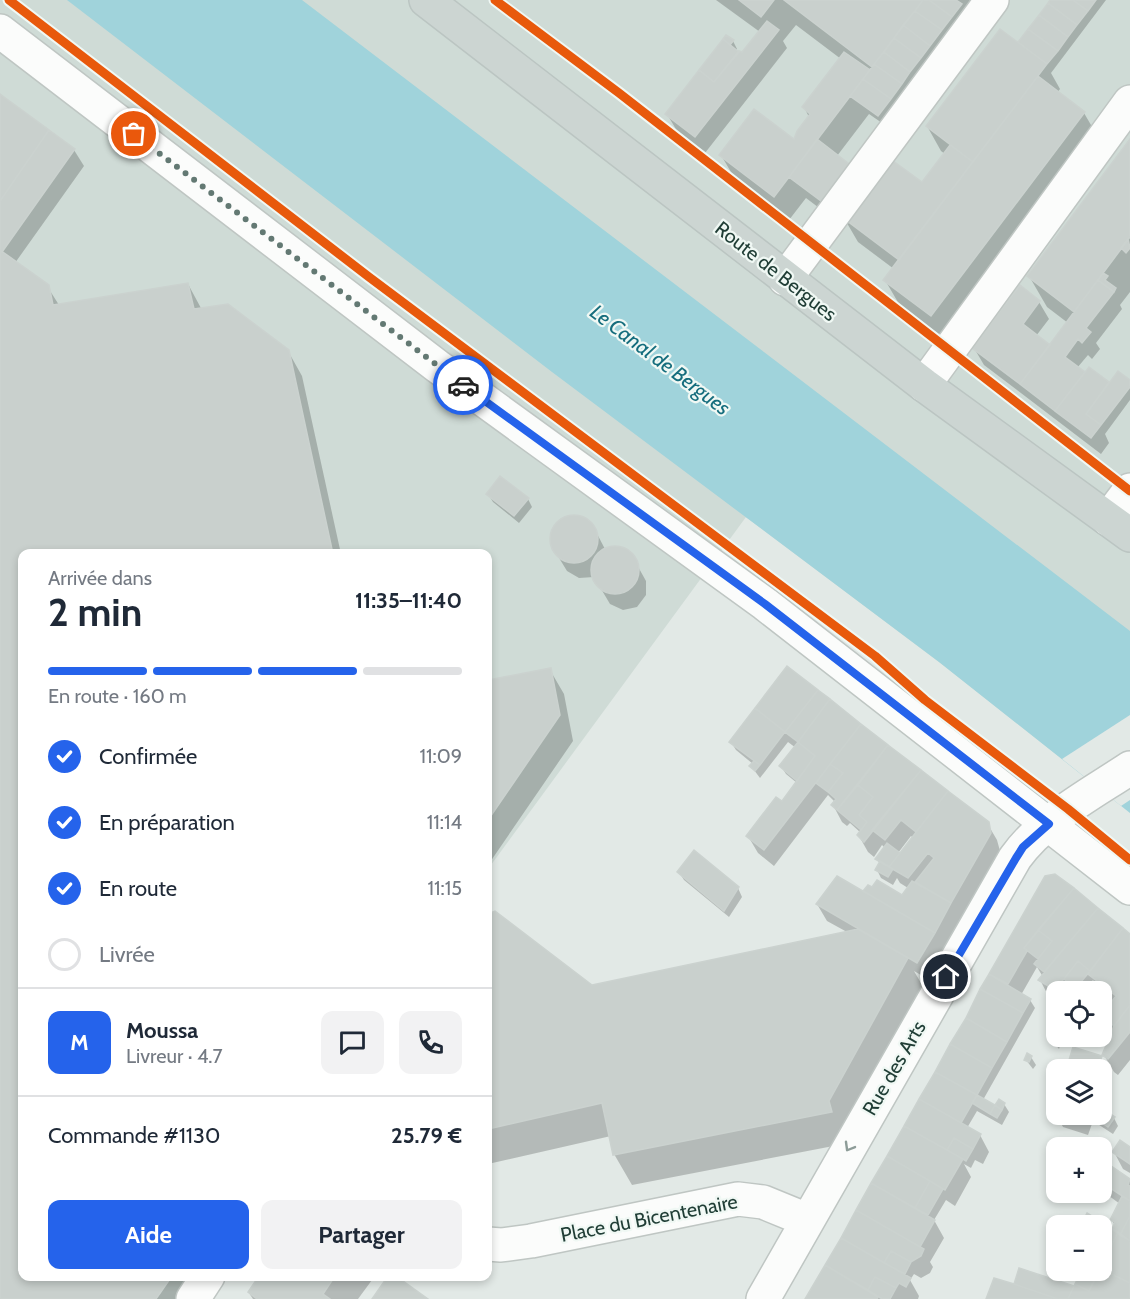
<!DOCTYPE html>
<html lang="fr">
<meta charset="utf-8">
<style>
body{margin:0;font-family:Cabin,sans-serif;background:#f2f2f3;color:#1f2937;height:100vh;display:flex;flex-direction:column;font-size:22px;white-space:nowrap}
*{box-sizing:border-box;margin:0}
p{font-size:20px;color:#747a83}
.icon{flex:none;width:33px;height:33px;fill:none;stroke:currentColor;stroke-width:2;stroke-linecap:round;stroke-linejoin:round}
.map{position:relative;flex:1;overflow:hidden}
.panel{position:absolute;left:18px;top:549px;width:474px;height:732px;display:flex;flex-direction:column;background:#fff;border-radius:12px;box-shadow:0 3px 9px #0003}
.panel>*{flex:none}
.controls{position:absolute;left:1046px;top:981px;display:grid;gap:12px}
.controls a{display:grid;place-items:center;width:66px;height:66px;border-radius:12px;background:#fff;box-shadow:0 3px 9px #0003;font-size:30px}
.pin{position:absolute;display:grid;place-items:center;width:51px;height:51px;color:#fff;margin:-26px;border:3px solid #fff;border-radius:50%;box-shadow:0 2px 6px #0007}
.courier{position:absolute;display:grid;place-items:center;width:60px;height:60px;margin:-30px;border:4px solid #2563eb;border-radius:50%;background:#fff;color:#222;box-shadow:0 2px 8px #0007}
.head em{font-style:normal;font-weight:800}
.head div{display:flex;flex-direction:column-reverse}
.head{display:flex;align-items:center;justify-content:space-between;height:102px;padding:0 30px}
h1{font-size:39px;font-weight:800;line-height:45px}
.bar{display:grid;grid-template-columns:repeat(4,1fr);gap:9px 6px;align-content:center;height:72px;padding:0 30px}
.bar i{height:8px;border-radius:4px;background:#e0e1e3}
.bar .selected{background:#2563eb}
.bar p{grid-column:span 4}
.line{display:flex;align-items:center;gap:15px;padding:0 30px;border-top:2px solid #e0e1e3}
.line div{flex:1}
.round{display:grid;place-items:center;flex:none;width:63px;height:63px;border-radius:12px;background:#f2f2f3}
ol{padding:0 30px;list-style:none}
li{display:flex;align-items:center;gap:18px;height:66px}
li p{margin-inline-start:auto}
li .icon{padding:6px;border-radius:50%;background:#2563eb;color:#fff;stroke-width:4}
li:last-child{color:#747a83}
li i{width:33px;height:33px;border:3px solid #e0e1e3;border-radius:50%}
.primary-button{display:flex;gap:12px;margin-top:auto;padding:12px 30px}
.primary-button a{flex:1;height:69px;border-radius:12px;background:#2563eb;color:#fff;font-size:24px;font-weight:800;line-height:69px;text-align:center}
.primary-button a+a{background:#f2f2f3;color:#1f2937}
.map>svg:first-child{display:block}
.built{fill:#cfdbd6}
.water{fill:#a0d3db}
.pier{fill:#e2e9e6}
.shadow{fill:#0003;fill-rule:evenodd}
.building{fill:#c9d0cd;stroke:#cbd2cf;stroke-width:1.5}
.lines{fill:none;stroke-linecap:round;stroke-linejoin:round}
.minor-casing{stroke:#bfc6c3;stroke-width:36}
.major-casing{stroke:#bbc5c2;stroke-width:36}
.minor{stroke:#fbfcfb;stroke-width:33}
.major{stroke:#ccd5d2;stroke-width:33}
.cycleway-casing{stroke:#f0f8f4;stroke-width:13}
.cycleway{stroke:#e8590c;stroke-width:9}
.oneway{stroke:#8d9c98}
.done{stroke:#637973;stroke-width:6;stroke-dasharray:0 10.8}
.route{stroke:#2563eb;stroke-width:8}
.labels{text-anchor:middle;stroke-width:4.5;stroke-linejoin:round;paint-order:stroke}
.street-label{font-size:20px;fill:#1f3d35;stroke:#f0f8f4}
.water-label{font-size:21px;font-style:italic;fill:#156d7d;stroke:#f0f8f4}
</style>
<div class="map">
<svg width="1130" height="1299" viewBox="0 0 1130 1299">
<rect width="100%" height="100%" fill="#e2e9e6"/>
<path class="built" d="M0,0H1130V721L1062,759L939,662L746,517L488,869V554H22V1276L210,1277L196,1299H0Z"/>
<path class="water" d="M67,0H302L1130,631V813L939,662L552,372Z"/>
<path class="pier" d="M1130,715V800L1121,806L1062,759Z"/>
<path class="shadow" d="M716,0H976L882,123L869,114L837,156L835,220L806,198L789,220L735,179L721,155L795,142L809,117L804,107L841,59L796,25L783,41L787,48L705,153L677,131L667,114L733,41L737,49L735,51L739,56L760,32Z
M1052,0H1106L1051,73L1060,89L1057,93L1084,113L1098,137L945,339L899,304L885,280L894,269L858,242L844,218L922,184L945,154L941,151L927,126L1019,44Z
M0,95L74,150L84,166L15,263L47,286L59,305L188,284L202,310L288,351L302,376L341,554H22V1276H203L187,1299H0Z
M1130,142V292L1120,305L1122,309L1096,343L1100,349L1092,359L1088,355L1077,368L1085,374L1089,369L1109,385L1130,382V400L1105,434L1109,443L1101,454L984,365L974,348L1020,287L1039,302L1049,319L1036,336L1050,347L1068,323L1047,307L1029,276Z
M488,494L528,499L532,507L519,523L493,502Z
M574,517L582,519L594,528L606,551L619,548L626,551L636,563L646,581V595L637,607L623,610L610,604L594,577L579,578L567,571L553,548V533L556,527L567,518Z
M787,668L987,823L997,840L1000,851L926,978L914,971L925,990L849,1143L632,1185L614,1154L611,1136L488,1164V916L495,913L592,986L847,932L827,921L817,904L864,893L869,887L903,897L908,888L900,883L897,878L893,885L881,878L877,870L880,864L877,859L885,848L882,845L874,857L868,852L859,836L861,833L850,823L847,826L842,822L833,805L835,802L828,795L774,866L758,853L748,836L782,803L797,783L786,774L781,766L796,748L788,742L760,778L751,766L753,764L736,750L731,742ZM911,836L913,838L899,855L898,853Z
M550,670L564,694L573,741L488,865V682Z
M679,872L738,888L742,897L729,917L684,880Z
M1055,876L1130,936V1060L1118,1075L1114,1072L1104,1055L1113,1032L1102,1015L1113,1002L1099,991L1093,980L1084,992H1056V1001L1049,997L1040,980L1043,977L1037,967L1021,995L1030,1000L1035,1008L983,1100L995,1107L1004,1104L1009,1112L1002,1125L977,1111L967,1128L980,1135L989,1152L983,1164L975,1160L971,1168L964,1164L971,1177L955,1206L946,1200L934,1220L944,1238L930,1262L933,1267L930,1273L921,1278L914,1274L910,1280L919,1296L918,1299H807L991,975Z
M1058,1036L1061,1043L1059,1049L1051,1039Z
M1031,1057L1036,1065L1033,1069L1026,1060Z
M1101,1058L1111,1074L1101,1100V1070H1067Z
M1101,1110L1114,1118L1118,1126L1113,1134L1093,1121L1088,1135L1063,1127L1056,1114H1101Z
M1130,1148V1173L1123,1169L1114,1152Z
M1101,1161L1130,1181V1299H988L1017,1287L1072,1288L1074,1290L1080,1277L1068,1270H1101V1226H1085L1084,1223L1088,1215L1113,1231L1115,1226L1112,1220L1120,1204L1101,1190Z
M260,1276H370L372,1280L358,1299H253L249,1293Z"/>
<path class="building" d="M739,0H774L761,17Z
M784,0H923L872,67Z
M923,0H929L952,17L942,30L915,11Z
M929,0H956L962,4L952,17Z
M1050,0H1073L1088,11L1077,25L1048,3Z
M1073,0H1096L1088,11Z
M1048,3L1077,25L1068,37L1039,15Z
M915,11L942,30L930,46L903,25Z
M1039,15L1068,37L1058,51L1028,29Z
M767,21L779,30L695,137L665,114L699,70L714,82L739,51L742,52Z
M903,25L930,46L921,58L894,38Z
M1000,29L1047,64L973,162L926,126Z
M1028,29L1058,51L1047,64L1018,42Z
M726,35L734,40L730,45L723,39Z
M894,38L921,58L910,72L884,52Z
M723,39L739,52L714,82L699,70Z
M844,52L870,70L774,197L719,155L754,109L794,139L797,131L810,114L802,107Z
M884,52L910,72L902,84L874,64Z
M874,64L902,84L891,99L863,79Z
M1038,76L1085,112L931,316L883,280Z
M863,79L891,99L878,116L850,96Z
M0,94L49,130L0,201Z
M49,130L75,149L2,252L0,250V201Z
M817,139L853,167L825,204L789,177Z
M1130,139V237L1074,312L1027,276Z
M950,145L973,162L899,260L842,217L889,158L922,182Z
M1128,239L1130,248L1126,253L1121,248Z
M0,250L49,285L53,305L188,283L194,309L228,304L289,350L333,554H22V1276H172L156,1299H0Z
M1103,273L1108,276L1105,280L1116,288L1114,292L1098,280Z
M1098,280L1114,292L1086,328L1091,332L1082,343L1078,339L1065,357L1085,372L1055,411L1020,384Z
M1020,285L1040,301L1023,324L1050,345L1020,384L972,348Z
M1089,367L1109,382L1086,414L1101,425L1091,438L1055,411Z
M1118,371L1130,380V387L1101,425L1086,414Z
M500,476L529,498L514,516L486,494Z
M550 539a24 24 0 1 1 48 0a24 24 0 1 1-48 0Z
M591 570a24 24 0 1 1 48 0a24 24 0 1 1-48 0Z
M787,666L818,690L785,732L755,708Z
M551,668L560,715L488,820V680Z
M818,690L830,699L798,742L785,732Z
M830,699L861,724L764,850L746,836L776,797L782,801L815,756L798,742Z
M755,708L785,732L760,765L729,742Z
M861,724L888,745L837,810L831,805L836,799L828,792L843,773L830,764Z
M798,742L815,756L797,781L779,766Z
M888,745L921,770L864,842L857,835L867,822L859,815L873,797L858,785Z
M754,761L760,765L755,771L749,766Z
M830,764L843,773L828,792L816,783Z
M921,770L948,791L916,832L901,820L885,840L872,830Z
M858,785L873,797L859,815L867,822L861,830L837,810Z
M948,791L989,822L991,833L951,903L915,882L934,858L928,853L908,878L889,867Z
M887,843L900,853L889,867L875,859Z
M694,850L739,887L724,911L677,872Z
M880,861L893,869L888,877L875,870Z
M1055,874L1074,888L1024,948L1027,951L1008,984L989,974L1045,876Z
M837,876L935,933L917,963L816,904Z
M877,880L902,895L912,881L951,903L935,933L863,891L868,885L872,887Z
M1074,888L1098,908L1044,972L1034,964L1052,941L1038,930Z
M1098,908L1123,928L1090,971L1078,961L1055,990L1038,980Z
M495,911L592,985L858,929L908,958L829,1101L832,1112L613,1155L602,1103L488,1129V914Z
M1123,928L1130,934V1005L1114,1026L1101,1015L1116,996L1088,974Z
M1038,930L1052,941L1038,959L1024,948Z
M1078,961L1090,971L1076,988L1064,979Z
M989,974L1031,999L1023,1013L980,989Z
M980,989L1023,1013L1007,1042L966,1018Z
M1130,1005V1032L1108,1059L1102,1055L1109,1038L1114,1026Z
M966,1018L1007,1042L992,1068L950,1044Z
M1053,1031L1056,1033L1057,1036L1055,1042L1049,1039Z
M950,1044L992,1068L977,1095L935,1072Z
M1073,1047L1102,1056L1097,1070H1066Z
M1027,1053L1032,1056L1029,1062L1024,1060Z
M935,1072L977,1095L961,1123L919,1099Z
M977,1095L995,1105L990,1114L972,1103Z
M919,1099L981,1134L973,1149L954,1138L947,1150L904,1126Z
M999,1099L1005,1103L1002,1110L995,1105Z
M995,1105L1002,1110L997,1118L990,1114Z
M1101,1108L1115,1117L1108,1127L1089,1114H1101Z
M1065,1114H1080L1079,1119Z
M904,1126L963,1159L945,1190L887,1156Z
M954,1138L973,1149L966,1161L947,1150Z
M1120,1140L1130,1147V1164L1112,1152Z
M887,1156L930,1181L915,1208L871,1183Z
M1101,1159L1130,1179L1128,1185L1130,1186V1201L1101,1182Z
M930,1181L943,1189L928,1215L915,1208Z
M871,1183L935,1220L920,1247L856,1210Z
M1122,1196L1130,1201V1216L1120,1235L1112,1229L1115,1222L1110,1220Z
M856,1210L924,1249L921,1256L911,1262L891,1251L884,1263L841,1238Z
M1087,1213L1103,1223L1101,1228V1226H1086L1082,1223Z
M1130,1216V1241L1120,1235Z
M1103,1223L1118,1232L1101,1266V1228Z
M1118,1232L1130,1241V1283L1101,1269Z
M841,1238L911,1278L906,1287L899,1283L896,1288L875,1277L868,1290L825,1265Z
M891,1251L911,1262L905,1274L884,1263Z
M825,1265L878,1297L877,1299H805Z
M1019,1268L1074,1286L1068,1299H1058L1014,1284Z
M1101,1269L1130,1283V1299H1068L1075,1284L1089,1291Z
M1082,1270H1099L1089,1291L1075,1284Z
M259,1276H335L323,1294L330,1299H257L248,1292Z
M388,1276H396L428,1299H372Z
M875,1277L896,1288L890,1299H882L868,1290Z
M994,1278L1014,1284L1058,1299H986Z"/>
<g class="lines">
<g class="minor-casing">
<path id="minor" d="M0,31L437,366L765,604L1130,888
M785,279L992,0
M924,385L1130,102
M1108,519L1130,490
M488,1244L501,1245L531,1241L738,1199L763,1202L807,1220
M193,1299L208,1276
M763,1299L1015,858C1043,819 1091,794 1130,768"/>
</g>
<g class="major-casing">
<path id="major" d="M426,0L924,385L1130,535"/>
</g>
<use href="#minor" class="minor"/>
<use href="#major" class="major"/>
<g class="cycleway-casing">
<path id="cycleway" d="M9,0L369,277L875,656L925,700L1068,809L1130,860
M495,0L619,93L1130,491"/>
</g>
<use href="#cycleway" class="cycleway"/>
</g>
<defs><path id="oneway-chevron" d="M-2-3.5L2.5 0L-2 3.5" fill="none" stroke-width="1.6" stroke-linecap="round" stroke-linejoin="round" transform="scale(1.5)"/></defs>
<use class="oneway" href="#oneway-chevron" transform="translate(849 1147) rotate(120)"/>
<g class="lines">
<path class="done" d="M134,134L463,385"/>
<path class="route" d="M463,385L765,604L1049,824L1023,847L1016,858L946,977"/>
</g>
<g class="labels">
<g class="street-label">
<text transform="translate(776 271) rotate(38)" y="7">Route de Bergues</text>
<text transform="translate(894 1068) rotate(-60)" y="7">Rue des Arts</text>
<text transform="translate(649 1218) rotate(-11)" y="7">Place du Bicentenaire</text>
</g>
<g class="water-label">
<text transform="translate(660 360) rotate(37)" y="7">Le Canal de Bergues</text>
</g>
</g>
</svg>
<div class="controls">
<a><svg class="icon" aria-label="locate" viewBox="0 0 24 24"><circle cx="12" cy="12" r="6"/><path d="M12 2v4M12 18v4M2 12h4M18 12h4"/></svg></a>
<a><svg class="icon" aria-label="layers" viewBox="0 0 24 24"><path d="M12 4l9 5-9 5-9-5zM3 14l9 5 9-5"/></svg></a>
<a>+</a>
<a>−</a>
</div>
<div class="pin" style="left:134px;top:134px;background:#ea580c"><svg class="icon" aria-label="bag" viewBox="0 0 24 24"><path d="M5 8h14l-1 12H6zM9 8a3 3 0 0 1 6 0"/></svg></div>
<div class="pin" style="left:946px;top:977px;background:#1f2937"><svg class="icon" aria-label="home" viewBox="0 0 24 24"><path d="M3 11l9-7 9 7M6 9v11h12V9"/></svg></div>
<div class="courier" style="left:463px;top:385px"><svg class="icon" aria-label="car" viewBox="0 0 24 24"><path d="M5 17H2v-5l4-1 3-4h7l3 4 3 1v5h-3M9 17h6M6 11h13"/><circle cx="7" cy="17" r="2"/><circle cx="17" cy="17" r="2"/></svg></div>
<section class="panel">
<div class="head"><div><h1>2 min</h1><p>Arrivée dans</p></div><em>11:35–11:40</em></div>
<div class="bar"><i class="selected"></i><i class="selected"></i><i class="selected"></i><i></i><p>En route · 160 m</p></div>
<ol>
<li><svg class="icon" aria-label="check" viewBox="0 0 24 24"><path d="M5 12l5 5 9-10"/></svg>Confirmée<p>11:09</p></li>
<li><svg class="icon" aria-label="check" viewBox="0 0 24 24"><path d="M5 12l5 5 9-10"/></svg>En préparation<p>11:14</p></li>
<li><svg class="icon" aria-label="check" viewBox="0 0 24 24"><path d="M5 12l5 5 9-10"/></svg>En route<p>11:15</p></li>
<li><i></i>Livrée</li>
</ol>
<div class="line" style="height:108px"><b class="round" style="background:#2563eb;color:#fff">M</b><div><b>Moussa</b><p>Livreur · 4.7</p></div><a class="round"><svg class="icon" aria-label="chat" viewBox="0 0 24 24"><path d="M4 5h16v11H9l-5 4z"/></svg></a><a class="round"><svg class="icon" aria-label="phone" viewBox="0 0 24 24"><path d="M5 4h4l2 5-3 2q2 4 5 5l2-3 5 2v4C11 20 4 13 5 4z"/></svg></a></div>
<div class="line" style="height:78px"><div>Commande #1130</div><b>25.79 €</b></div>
<div class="primary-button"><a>Aide</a><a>Partager</a></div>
</section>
</div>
